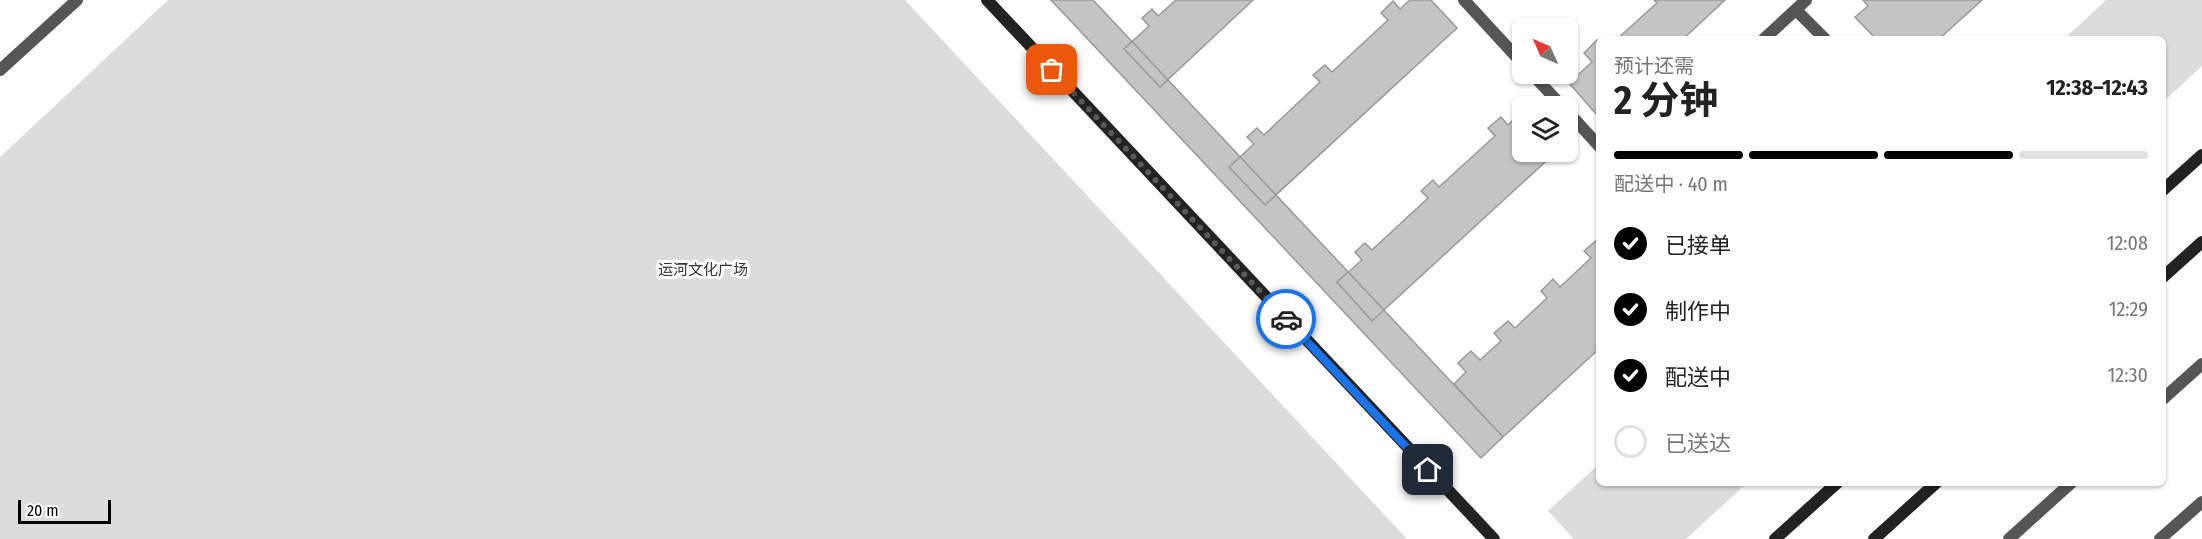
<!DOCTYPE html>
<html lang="zh">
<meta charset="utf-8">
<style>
body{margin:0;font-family:"Fira Sans Condensed","Noto Sans SC",sans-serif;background:#f2f2f2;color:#222;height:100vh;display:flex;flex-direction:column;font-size:22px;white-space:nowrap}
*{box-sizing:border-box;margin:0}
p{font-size:20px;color:#767676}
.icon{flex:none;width:33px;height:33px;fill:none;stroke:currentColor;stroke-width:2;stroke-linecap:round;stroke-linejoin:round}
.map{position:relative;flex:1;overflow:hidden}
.sheet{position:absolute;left:1596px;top:36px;width:570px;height:450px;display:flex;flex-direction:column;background:#fff;border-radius:9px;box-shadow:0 2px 4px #0004}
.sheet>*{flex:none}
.needle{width:39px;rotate:315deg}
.tools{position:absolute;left:1512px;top:18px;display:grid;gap:12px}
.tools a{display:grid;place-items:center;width:66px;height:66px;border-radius:9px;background:#fff;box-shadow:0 2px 4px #0004;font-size:30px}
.scale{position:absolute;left:18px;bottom:15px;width:93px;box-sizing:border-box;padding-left:6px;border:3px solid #000;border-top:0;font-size:16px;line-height:21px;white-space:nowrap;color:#000;-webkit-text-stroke:4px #fff;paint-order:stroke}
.pin{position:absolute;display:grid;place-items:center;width:51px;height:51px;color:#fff;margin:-26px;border-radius:12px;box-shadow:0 3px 9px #0006}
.courier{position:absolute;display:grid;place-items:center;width:60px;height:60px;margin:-30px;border:4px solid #1a73e8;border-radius:50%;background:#fff;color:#222;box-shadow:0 2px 8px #0007}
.headline em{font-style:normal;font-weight:700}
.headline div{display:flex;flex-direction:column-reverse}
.headline{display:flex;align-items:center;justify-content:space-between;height:102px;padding:0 18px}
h1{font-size:39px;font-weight:700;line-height:45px}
.bar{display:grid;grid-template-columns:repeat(4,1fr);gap:9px 6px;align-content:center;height:72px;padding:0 18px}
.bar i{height:8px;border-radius:4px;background:#e0e0e0}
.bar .selected{background:#000}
.bar p{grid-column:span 4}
ol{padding:0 18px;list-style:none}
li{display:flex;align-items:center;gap:18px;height:66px}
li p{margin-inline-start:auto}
li .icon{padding:6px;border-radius:50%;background:#000;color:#fff;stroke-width:4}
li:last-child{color:#767676}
li i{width:33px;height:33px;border:3px solid #e0e0e0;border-radius:50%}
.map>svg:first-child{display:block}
.green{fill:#dcdcdc}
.building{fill:#c4c4c4;stroke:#999;stroke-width:1.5}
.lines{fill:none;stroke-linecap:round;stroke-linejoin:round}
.lane{stroke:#555;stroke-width:12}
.street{stroke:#555;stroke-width:12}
.secondary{stroke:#222;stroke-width:12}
.done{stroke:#595959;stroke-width:6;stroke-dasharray:0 10.8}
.route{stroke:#1a73e8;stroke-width:8}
.labels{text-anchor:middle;stroke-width:6;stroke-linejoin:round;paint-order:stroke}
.park-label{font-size:15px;fill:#333;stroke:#fff}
</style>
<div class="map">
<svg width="2202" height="539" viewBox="0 0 2202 539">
<rect width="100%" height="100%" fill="#fff"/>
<path class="green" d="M168,0H905L1407,539H0V157Z
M2106,0H2202V66L2163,102V39H2064Z
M1599,464V483H1747L1686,539H1574L1548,511Z"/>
<path class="building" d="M1051,0H1093L1503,437L1481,458Z
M1176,0H1253L1160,87L1124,49L1149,26L1142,18L1152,9L1158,16Z
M1410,0H1431L1457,28L1265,205L1229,167L1254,144L1247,137L1257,128L1264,135L1320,82L1313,75L1325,65L1332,72L1388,20L1381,13L1393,1L1400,9Z
M1654,0H1725L1683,39H1617L1657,3Z
M1863,0H1982L1939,39H1876L1855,17L1868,6Z
M1597,40L1599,43L1598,116L1569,83L1592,62L1584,53Z
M1522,111V152H1556L1372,321L1337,282L1362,260L1355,252L1365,243L1372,250L1428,198L1421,191L1433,180L1439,187L1495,136L1488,128L1501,117L1508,125Z
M1599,238V349L1503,437L1454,384L1466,372L1458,363L1471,351L1480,360L1501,341L1494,333L1508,321L1515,328L1547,298L1541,291L1553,279L1560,287L1591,258L1584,251Z"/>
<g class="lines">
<path class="lane" d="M1464,0L1522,63
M1796,10L1825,39
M1764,39L1806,0
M1532,74L1562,106
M1568,112L1599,146
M2160,539L2202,502"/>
<path class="street" d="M0,70L77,0
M2163,399L2202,364
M2009,539L2071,483"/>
<path class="secondary" d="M987,0L1494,539
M2163,190L2202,155
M2163,277L2202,242
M1775,539L1837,483
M1874,539L1936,483"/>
</g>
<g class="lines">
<path class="done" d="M1052,70L1286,319"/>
<path class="route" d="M1286,319L1428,470"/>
</g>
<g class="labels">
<g class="park-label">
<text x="703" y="275">运河文化广场</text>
</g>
</g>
</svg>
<div class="tools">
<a><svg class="needle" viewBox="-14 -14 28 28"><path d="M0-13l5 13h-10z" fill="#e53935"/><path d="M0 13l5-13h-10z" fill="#767676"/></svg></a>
<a><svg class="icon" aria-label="layers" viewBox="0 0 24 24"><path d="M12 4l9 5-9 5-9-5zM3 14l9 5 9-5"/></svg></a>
</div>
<div class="scale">20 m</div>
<div class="pin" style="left:1052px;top:70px;background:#ea580c"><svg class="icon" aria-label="bag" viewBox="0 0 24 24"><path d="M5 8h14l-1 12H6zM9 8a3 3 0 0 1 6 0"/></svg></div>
<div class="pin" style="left:1428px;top:470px;background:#1f2937"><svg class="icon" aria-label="home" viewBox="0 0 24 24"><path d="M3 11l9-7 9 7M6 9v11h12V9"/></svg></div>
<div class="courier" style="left:1286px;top:319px"><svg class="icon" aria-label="car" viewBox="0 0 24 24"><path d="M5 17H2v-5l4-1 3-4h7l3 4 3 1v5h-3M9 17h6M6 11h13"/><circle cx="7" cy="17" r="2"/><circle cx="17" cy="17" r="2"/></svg></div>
<section class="sheet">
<div class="headline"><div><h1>2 分钟</h1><p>预计还需</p></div><em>12:38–12:43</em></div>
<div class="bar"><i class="selected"></i><i class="selected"></i><i class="selected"></i><i></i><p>配送中 · 40 m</p></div>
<ol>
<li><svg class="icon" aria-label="check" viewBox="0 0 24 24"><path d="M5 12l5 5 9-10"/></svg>已接单<p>12:08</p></li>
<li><svg class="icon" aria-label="check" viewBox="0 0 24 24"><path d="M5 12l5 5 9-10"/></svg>制作中<p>12:29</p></li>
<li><svg class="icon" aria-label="check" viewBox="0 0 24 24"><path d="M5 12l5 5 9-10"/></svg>配送中<p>12:30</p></li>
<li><i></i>已送达</li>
</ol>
</section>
</div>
